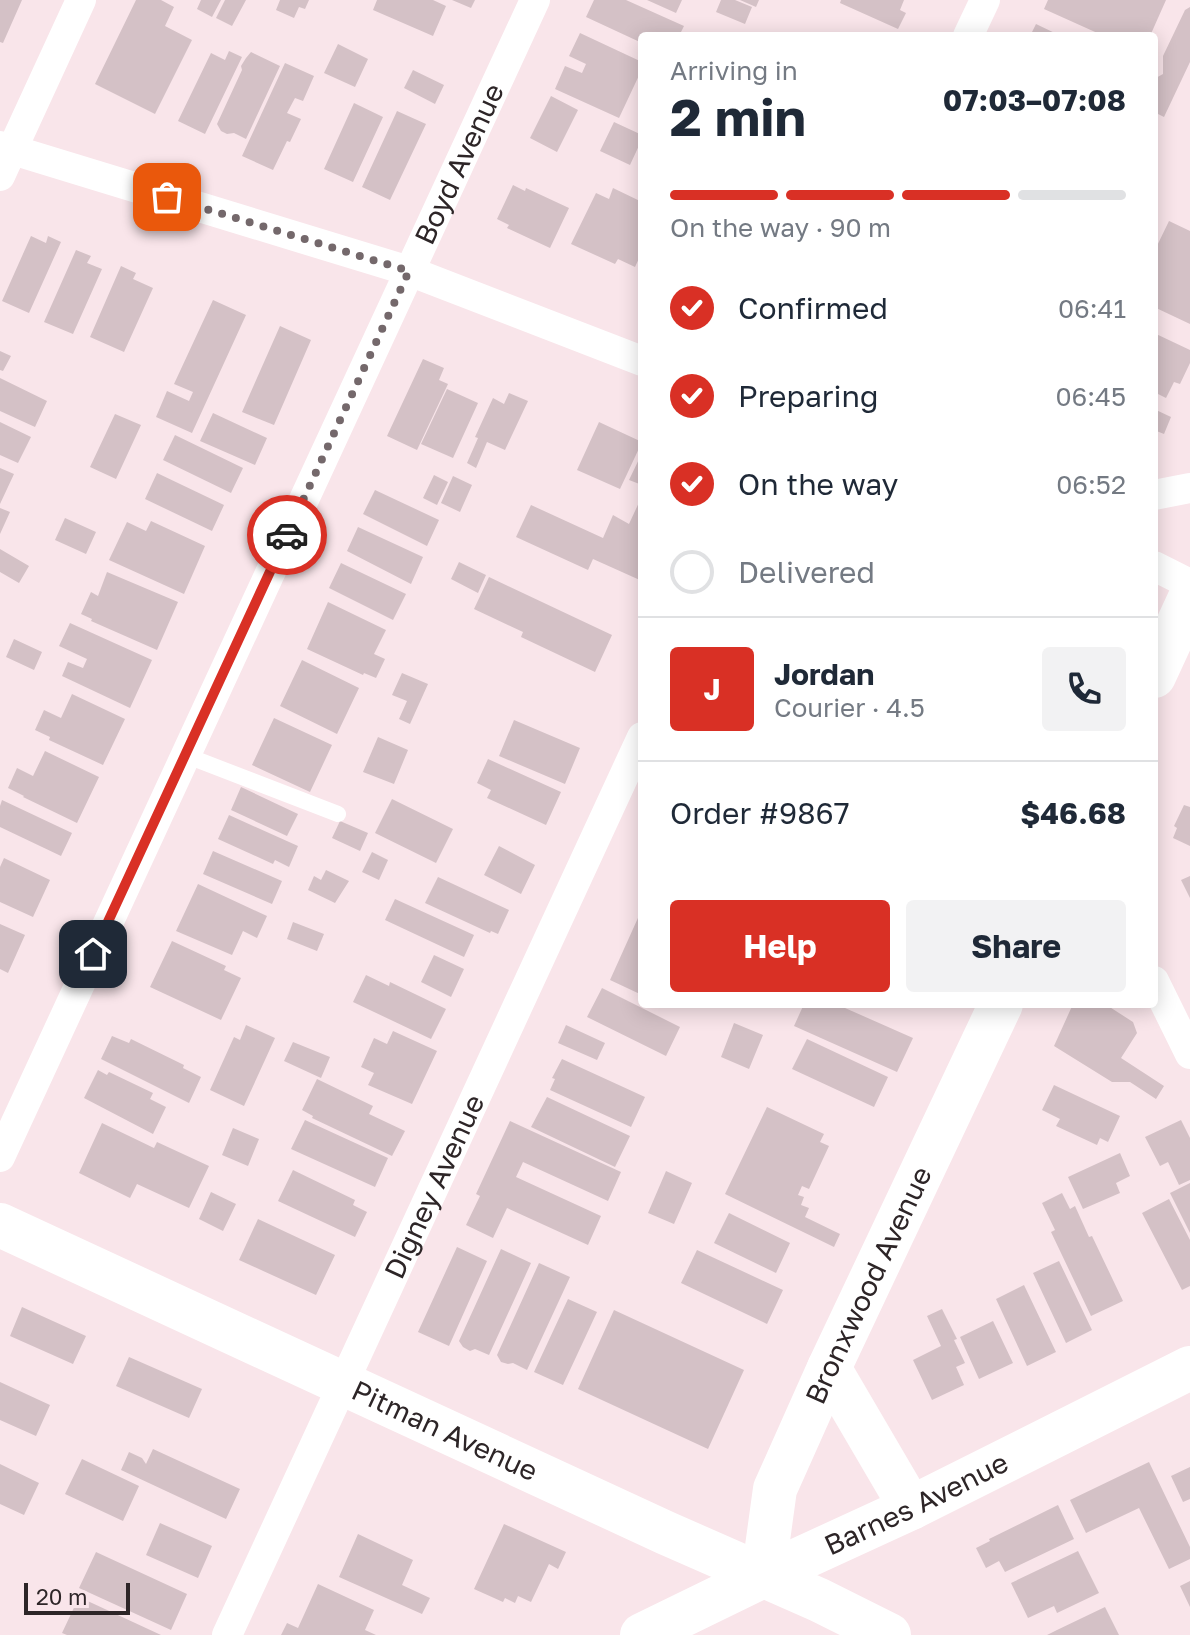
<!DOCTYPE html>
<meta charset="utf-8">
<style>
body{margin:0;font-family:"Golos Text",sans-serif;background:#f2f2f3;color:#1f2937;height:100vh;display:flex;flex-direction:column;font-size:30px;white-space:nowrap}
*{box-sizing:border-box;margin:0}
p{font-size:26px;color:#747a83}
.icon{flex:none;width:44px;height:44px;fill:none;stroke:currentColor;stroke-width:2;stroke-linecap:round;stroke-linejoin:round}
.map{position:relative;flex:1;overflow:hidden}
.drawer{position:absolute;left:638px;top:32px;width:520px;height:976px;display:flex;flex-direction:column;background:#fff;border-radius:8px;box-shadow:0 4px 20px #0003}
.drawer>*{flex:none}
.scale{position:absolute;left:24px;bottom:20px;width:106px;box-sizing:border-box;padding-left:8px;border:4px solid #2d2527;border-top:0;font-size:22px;line-height:28px;white-space:nowrap;color:#2d2527;-webkit-text-stroke:6px #f9e5ea;paint-order:stroke}
.pin{position:absolute;display:grid;place-items:center;width:68px;height:68px;color:#fff;margin:-34px;border-radius:16px;box-shadow:0 4px 12px #0006}
.courier{position:absolute;display:grid;place-items:center;width:80px;height:80px;margin:-40px;border:6px solid #d93025;border-radius:50%;background:#fff;color:#222;box-shadow:0 2px 10px #0007}
.summary em{font-style:normal;font-weight:700}
.summary div{display:flex;flex-direction:column-reverse}
.summary{display:flex;align-items:center;justify-content:space-between;height:136px;padding:0 32px}
h1{font-size:52px;font-weight:700;line-height:60px}
.bar{display:grid;grid-template-columns:repeat(4,1fr);gap:12px 8px;align-content:center;height:96px;padding:0 32px}
.bar i{height:10px;border-radius:6px;background:#e0e1e3}
.bar .on{background:#d93025}
.bar p{grid-column:span 4}
.line{display:flex;align-items:center;gap:20px;padding:0 32px;border-top:2px solid #e0e1e3}
.line div{flex:1}
.round{display:grid;place-items:center;flex:none;width:84px;height:84px;border-radius:8px;background:#f2f2f3}
ol{padding:0 32px;list-style:none}
li{display:flex;align-items:center;gap:24px;height:88px}
li p{margin-inline-start:auto}
li .icon{padding:8px;border-radius:50%;background:#d93025;color:#fff;stroke-width:4}
li:last-child{color:#747a83}
li i{width:44px;height:44px;border:4px solid #e0e1e3;border-radius:50%}
.primary-button{display:flex;gap:16px;margin-top:auto;padding:16px 32px}
.primary-button a{flex:1;height:92px;border-radius:8px;background:#d93025;color:#fff;font-size:32px;font-weight:700;line-height:92px;text-align:center}
.primary-button a+a{background:#f2f2f3;color:#1f2937}
.map>svg:first-child{display:block}
.building{fill:#d4c1c6}
.lines{fill:none;stroke-linecap:round;stroke-linejoin:round}
.lane{stroke:#fff;stroke-width:16}
.street{stroke:#fff;stroke-width:30}
.secondary{stroke:#fff;stroke-width:44}
.done{stroke:#74686b;stroke-width:8;stroke-dasharray:0 14.4}
.route{stroke:#d93025;stroke-width:10}
.labels{text-anchor:middle;stroke-width:7;stroke-linejoin:round;paint-order:stroke}
.street-label{font-size:28px;fill:#2d2527;stroke:#f9e5ea}
</style>
<div class="map">
<svg width="1190" height="1635" viewBox="0 0 1190 1635">
<rect width="100%" height="100%" fill="#f9e5ea"/>
<path class="building" d="M0,0H22L3,43L0,42Z
M136,0H161L174,7L165,26L192,40L155,114L95,84Z
M201,0H221L212,17L197,9Z
M225,0H246L232,26L216,18Z
M280,0H309L305,9L299,7L294,18L276,10Z
M377,0H433L446,6L433,36L373,10Z
M452,0H475L471,8Z
M594,0H626L684,26L679,36H642V43L586,17Z
M647,0H682L676,13Z
M721,0H735L752,7L745,24L716,12Z
M740,0H759L756,7Z
M841,0H904L900,10L906,13L898,29L840,3Z
M1048,0H1166L1150,36H1104L1044,9Z
M1190,7V62L1164,117L1154,112V79L1163,74V56L1185,10Z
M1036,24L1061,36H1030Z
M580,33L642,62V69L619,118L555,89L565,66L582,73L586,64L569,56Z
M338,44L368,59L355,87L324,73Z
M229,51L242,57L205,134L178,121L211,53L225,60Z
M251,52L280,66L246,139L234,133L227,134L221,131L217,124L242,70L241,66L246,58Z
M285,63L314,76L303,101L295,98L287,113L301,119L290,142L287,141L273,170L242,156Z
M413,70L444,85L435,104L404,88Z
M551,96L578,110L557,152L530,138Z
M354,103L383,117L353,182L324,169Z
M397,111L426,124L390,200L362,187Z
M614,122L642,135V139L630,165L600,151Z
M513,185L525,191L526,188L569,208L550,248L507,228L509,225L497,219Z
M613,188L642,202L639,213L642,215V252L635,267L618,259L615,264L571,244L596,193L609,199Z
M1169,221L1190,231V324L1154,307V252Z
M31,236L46,243L48,236L61,242L29,313L2,301Z
M76,250L91,256L87,263L102,269L73,334L44,322Z
M121,266L136,273L133,279L153,288L124,352L90,337Z
M213,300L246,315L192,433L156,417L167,391L189,401L193,392L174,384Z
M280,326L311,340L274,425L242,412Z
M1154,333L1190,350V363L1180,384L1174,382L1166,398L1154,392Z
M0,351L11,356L3,371L0,370Z
M423,359L444,368L439,380L448,384L417,450L387,436Z
M0,378L47,401L35,427L0,411Z
M447,389L478,403L453,458L421,444Z
M509,393L528,401L505,450L487,442L476,468L467,463L478,438L475,437L493,398L504,404Z
M1154,409L1171,417L1164,434L1154,430Z
M213,413L267,438L255,465L200,441Z
M115,414L141,425L116,479L90,467Z
M0,422L31,437L18,463L0,455Z
M599,422L642,442L620,489L577,470Z
M175,435L243,468L231,493L163,460Z
M642,453V485L629,480Z
M0,468L14,474L0,504Z
M157,473L224,505L212,531L145,499Z
M434,475L448,482L437,505L423,498Z
M453,476L472,485L460,512L441,503Z
M375,490L439,520L427,546L363,514Z
M642,496V581L593,559L588,570L516,537L531,505L603,538L613,515L629,524Z
M0,508L10,512L0,534Z
M65,518L96,532L86,554L55,540Z
M151,521L205,546L184,594L109,560L127,522L146,531Z
M358,527L423,557L411,584L347,551Z
M0,549L29,566L19,583L0,572Z
M459,562L486,575L478,593L451,579Z
M341,563L406,594L393,620L329,588Z
M107,572L178,602L157,650L91,621L92,619L81,614L91,592L98,596Z
M489,577L612,635L595,672L521,637L523,632L474,609Z
M328,602L386,630L374,654L385,659L376,678L364,673L363,675L307,649Z
M70,623L152,660L130,708L62,676L68,662L83,668L87,659L59,646Z
M14,639L42,652L34,670L6,657Z
M302,660L359,688L337,734L280,706Z
M402,673L428,684L410,724L399,719L407,701L392,695Z
M72,694L125,719L103,765L49,740L50,737L35,730L44,710L61,718Z
M274,718L332,745L310,792L252,765Z
M514,720L580,748L565,784L499,756Z
M378,737L408,750L394,784L363,772Z
M45,751L99,777L77,823L23,797L24,796L8,788L17,768L33,776Z
M488,759L561,792L546,825L487,798L491,790L477,783Z
M241,787L298,814L287,836L231,810Z
M392,799L453,829L436,863L375,833Z
M2,800L72,833L61,856L0,827V806Z
M1184,805L1190,807V846L1173,838L1177,828L1174,826Z
M229,815L298,846L289,867L275,860L273,864L218,839Z
M340,821L368,833L360,851L332,838Z
M499,846L535,865L521,894L484,875Z
M213,851L282,881L272,904L203,874Z
M372,852L388,860L379,880L362,872Z
M4,858L50,880L33,917L0,902V867Z
M326,870L349,881L335,903L308,890L314,876L321,880Z
M1190,876V898L1181,880Z
M438,877L509,910L498,934L491,931L490,933L425,903Z
M198,884L267,916L257,938L243,931L232,955L176,931Z
M395,899L474,935L464,957L385,920Z
M642,909V995L610,980Z
M293,922L324,934L317,951L287,939Z
M0,924L25,935L8,973L0,969Z
M172,941L226,966L224,970L241,978L221,1020L150,987Z
M434,955L464,969L451,997L421,982Z
M366,975L389,986L390,982L446,1009L431,1039L353,1002Z
M602,988L680,1027L666,1056L587,1017Z
M804,1004H836L913,1038L897,1072L794,1026Z
M1073,1004H1105L1133,1022L1137,1033L1121,1058L1164,1086L1156,1099L1130,1082H1112L1054,1046Z
M734,1023L763,1035L749,1069L721,1057Z
M246,1025L275,1038L244,1106L210,1090L234,1037L240,1040Z
M566,1025L605,1043L597,1060L558,1043Z
M393,1031L437,1051L412,1104L368,1085L374,1073L361,1067L374,1038L387,1044Z
M112,1036L129,1043L131,1039L184,1065L183,1068L201,1077L189,1103L101,1059Z
M807,1039L888,1077L874,1107L792,1069Z
M293,1042L330,1057L321,1078L284,1061Z
M562,1059L645,1097L631,1127L550,1090L555,1079L552,1078Z
M98,1070L107,1075L109,1072L153,1093L150,1099L166,1107L153,1134L84,1098Z
M317,1079L373,1106L369,1114L405,1131L392,1156L312,1118L313,1116L302,1110Z
M1054,1085L1120,1116L1108,1142L1100,1138L1097,1145L1056,1126L1060,1119L1042,1110Z
M547,1097L630,1136L615,1167L531,1127Z
M767,1107L824,1134L820,1142L829,1146L809,1189L802,1186L798,1195L804,1197L801,1205L809,1208L805,1217L840,1234L834,1247L725,1194Z
M305,1120L388,1158L375,1187L291,1149Z
M1181,1120L1190,1138V1180L1179,1185L1168,1162L1160,1166L1145,1137Z
M510,1121L621,1172L608,1201L523,1162L516,1177L601,1216L588,1245L507,1208L493,1238L466,1225L480,1196L476,1194Z
M102,1123L154,1148L157,1142L209,1166L189,1208L137,1184L130,1198L79,1173Z
M233,1128L259,1139L248,1166L222,1155Z
M1120,1153L1130,1176L1116,1183L1120,1193L1083,1209L1068,1177Z
M293,1170L355,1200L353,1205L367,1212L355,1237L278,1201Z
M666,1171L692,1183L674,1224L648,1213Z
M1190,1183V1233L1170,1193Z
M211,1192L236,1204L223,1231L199,1219Z
M1062,1193L1070,1209L1075,1206L1089,1237L1092,1236L1123,1301L1091,1316L1051,1232L1055,1230L1042,1203Z
M1169,1199L1190,1240V1286L1182,1290L1142,1213Z
M729,1213L790,1243L776,1273L714,1243Z
M258,1219L335,1255L316,1295L239,1260Z
M457,1247L487,1261L449,1346L418,1332Z
M501,1249L531,1263L489,1355L475,1349L470,1351L463,1347L459,1341Z
M697,1250L783,1290L767,1324L681,1283Z
M1059,1261L1092,1330L1066,1343L1033,1273Z
M539,1263L570,1277L527,1370L513,1363L508,1364L501,1362L497,1355Z
M1024,1285L1056,1352L1027,1366L996,1299Z
M568,1299L597,1312L563,1385L534,1372Z
M22,1307L86,1336L73,1364L10,1336Z
M942,1309L957,1339L954,1340L965,1363L956,1367L964,1385L932,1400L913,1360L941,1346L927,1316Z
M614,1310L744,1370L708,1449L578,1389Z
M993,1321L1013,1363L979,1379L960,1337Z
M129,1357L202,1389L189,1418L116,1386Z
M0,1382L50,1405L36,1436L0,1420Z
M153,1449L240,1489L226,1519L121,1470L129,1452L142,1458L146,1464Z
M82,1459L139,1486L123,1521L65,1494Z
M1149,1462L1190,1547V1559L1169,1569L1139,1508L1086,1533L1070,1500Z
M0,1464L39,1483L24,1515L0,1504Z
M1190,1467V1499L1183,1502L1171,1476Z
M1058,1505L1074,1539L1005,1572L999,1561L986,1568L976,1548L990,1541L989,1539Z
M160,1523L212,1546L198,1578L146,1555Z
M504,1524L566,1552L558,1569L549,1564L531,1602L518,1596L515,1603L505,1598L503,1602L474,1589Z
M358,1534L413,1560L402,1585L430,1598L422,1614L339,1577Z
M1078,1551L1099,1593L1057,1613L1054,1606L1028,1618L1011,1583Z
M96,1552L187,1594L171,1630L79,1588Z
M1190,1581V1607L1180,1586Z
M318,1584L374,1610L365,1630L376,1635H281L287,1623L298,1628Z
M79,1597L161,1635H67L62,1633Z
M1105,1607L1119,1635H1047L1057,1630Z"/>
<g class="lines">
<path class="lane" d="M185,755L338,814"/>
<g class="street">
<path d="M968,36L985,0"/>
<path d="M0,146L409,271L642,361"/>
<path d="M0,176L81,0"/>
<path d="M1154,495L1190,488"/>
<path d="M1154,566L1190,584"/>
<path d="M1154,981L1190,1054"/>
<path id="s1" d="M0,1157L535,0"/>
<path id="s2" d="M227,1635L642,737"/>
</g>
<g class="secondary">
<path d="M1154,676L1190,598"/>
<path id="s3" d="M0,1225L666,1533L819,1600L889,1635"/>
<path d="M829,1368L911,1508"/>
<path id="s4" d="M763,1576L775,1489L829,1368L1001,1004"/>
<path id="s5" d="M642,1635L763,1576L911,1508L1190,1368"/>
</g>
</g>
<g class="lines">
<path class="done" d="M167,197L409,271L287,535"/>
<path class="route" d="M93,954L287,535"/>
</g>
<g class="labels">
<g class="street-label">
<text dy="10" stroke="none"><textPath href="#s1" startOffset="1094">Boyd Avenue</textPath></text>
<text dy="10" stroke="none"><textPath href="#s2" startOffset="494">Digney Avenue</textPath></text>
<text dy="10" stroke="none"><textPath href="#s4" startOffset="312">Bronxwood Avenue</textPath></text>
<text dy="10" stroke="none"><textPath href="#s3" startOffset="490">Pitman Avenue</textPath></text>
<text dy="10" stroke="none"><textPath href="#s5" startOffset="304">Barnes Avenue</textPath></text>
</g>
</g>
</svg>
<div class="scale">20 m</div>
<div class="pin" style="left:167px;top:197px;background:#ea580c"><svg class="icon" aria-label="bag" viewBox="0 0 24 24"><path d="M5 8h14l-1 12H6zM9 8a3 3 0 0 1 6 0"/></svg></div>
<div class="pin" style="left:93px;top:954px;background:#1f2937"><svg class="icon" aria-label="home" viewBox="0 0 24 24"><path d="M3 11l9-7 9 7M6 9v11h12V9"/></svg></div>
<div class="courier" style="left:287px;top:535px"><svg class="icon" aria-label="car" viewBox="0 0 24 24"><path d="M5 17H2v-5l4-1 3-4h7l3 4 3 1v5h-3M9 17h6M6 11h13"/><circle cx="7" cy="17" r="2"/><circle cx="17" cy="17" r="2"/></svg></div>
<section class="drawer">
<div class="summary"><div><h1>2 min</h1><p>Arriving in</p></div><em>07:03–07:08</em></div>
<div class="bar"><i class="on"></i><i class="on"></i><i class="on"></i><i></i><p>On the way · 90 m</p></div>
<ol>
<li><svg class="icon" aria-label="check" viewBox="0 0 24 24"><path d="M5 12l5 5 9-10"/></svg>Confirmed<p>06:41</p></li>
<li><svg class="icon" aria-label="check" viewBox="0 0 24 24"><path d="M5 12l5 5 9-10"/></svg>Preparing<p>06:45</p></li>
<li><svg class="icon" aria-label="check" viewBox="0 0 24 24"><path d="M5 12l5 5 9-10"/></svg>On the way<p>06:52</p></li>
<li><i></i>Delivered</li>
</ol>
<div class="line" style="height:144px"><b class="round" style="background:#d93025;color:#fff">J</b><div><b>Jordan</b><p>Courier · 4.5</p></div><a class="round"><svg class="icon" aria-label="phone" viewBox="0 0 24 24"><path d="M5 4h4l2 5-3 2q2 4 5 5l2-3 5 2v4C11 20 4 13 5 4z"/></svg></a></div>
<div class="line" style="height:104px"><div>Order #9867</div><b>$46.68</b></div>
<div class="primary-button"><a>Help</a><a>Share</a></div>
</section>
</div>
